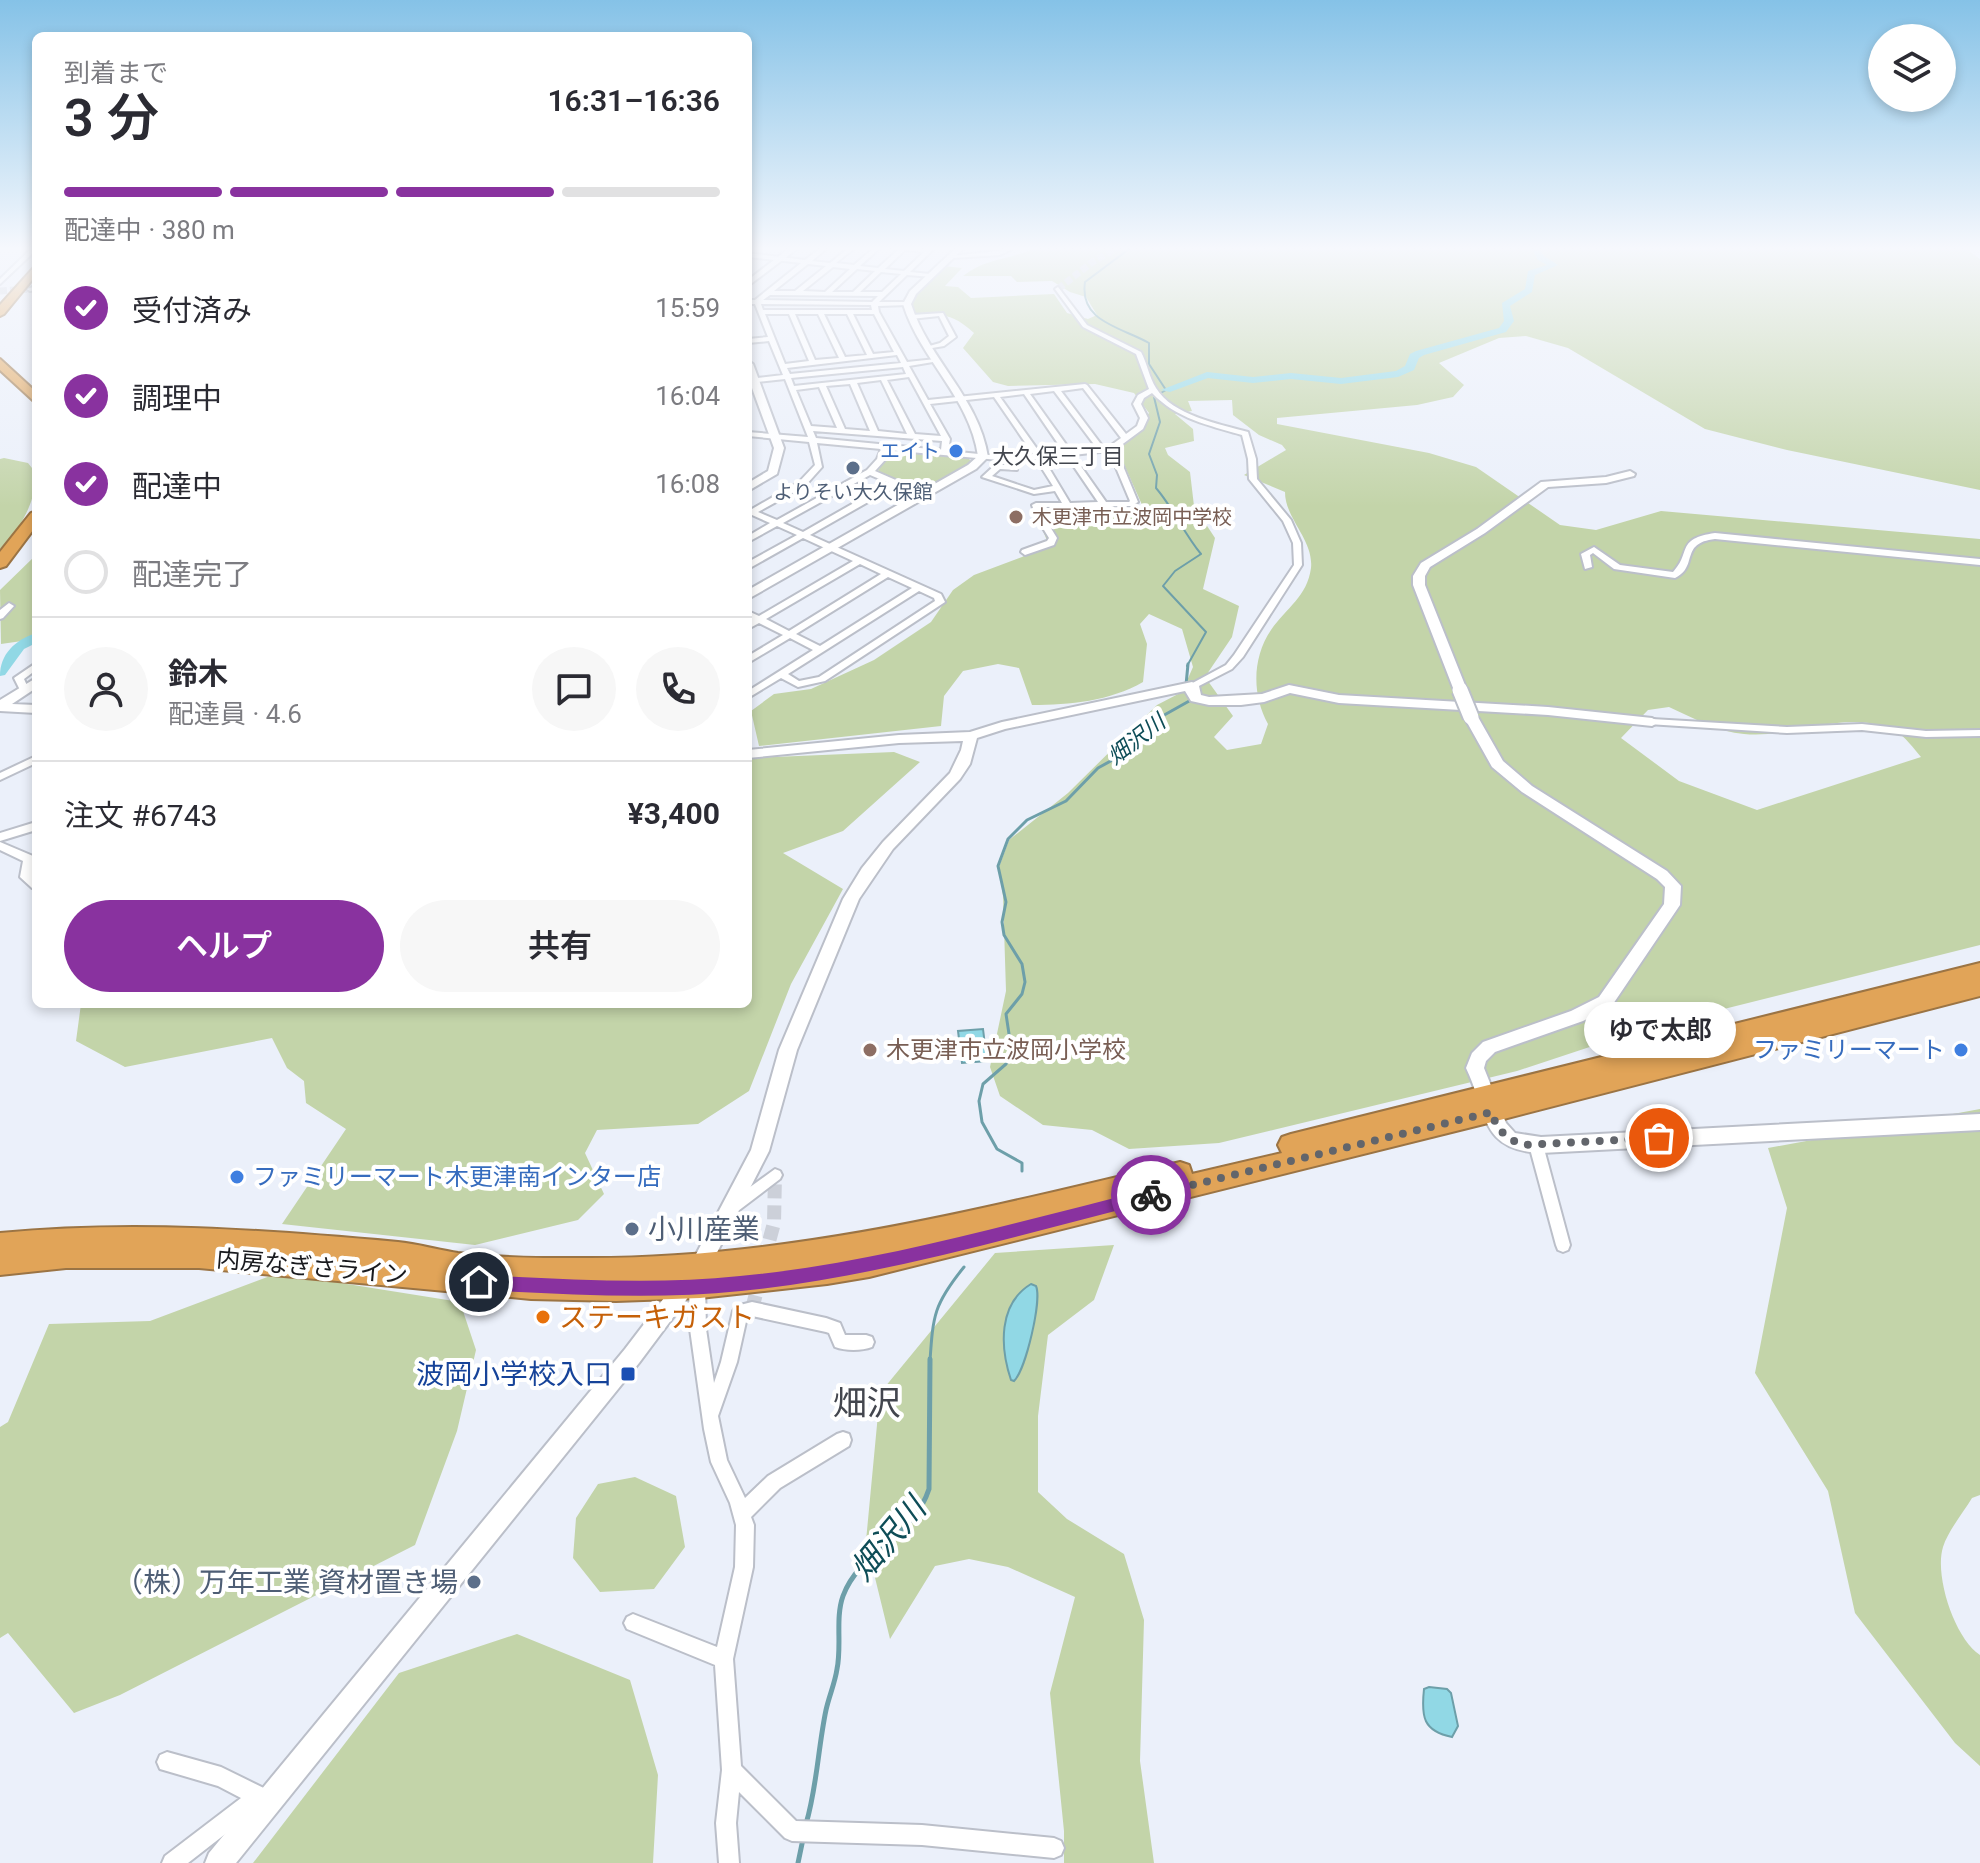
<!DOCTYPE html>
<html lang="ja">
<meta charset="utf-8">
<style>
body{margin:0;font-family:Roboto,"Noto Sans JP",sans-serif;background:#f7f7f7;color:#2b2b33;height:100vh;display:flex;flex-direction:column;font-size:30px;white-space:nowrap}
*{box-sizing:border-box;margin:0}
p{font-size:26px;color:#7c7c81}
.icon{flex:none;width:44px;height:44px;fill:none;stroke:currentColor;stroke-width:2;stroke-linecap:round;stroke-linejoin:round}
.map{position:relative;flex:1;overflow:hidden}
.sheet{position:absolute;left:32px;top:32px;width:720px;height:976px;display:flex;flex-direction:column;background:#fff;border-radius:12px;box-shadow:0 4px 12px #0003}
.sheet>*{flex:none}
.controls{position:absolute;left:1868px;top:24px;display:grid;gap:16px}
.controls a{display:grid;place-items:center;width:88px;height:88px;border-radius:50%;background:#fff;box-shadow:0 4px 12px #0003;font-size:40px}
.pin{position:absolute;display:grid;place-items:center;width:68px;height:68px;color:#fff;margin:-34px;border:4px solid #fff;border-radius:50%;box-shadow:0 2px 8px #0007}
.courier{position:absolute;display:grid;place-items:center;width:80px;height:80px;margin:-40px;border:6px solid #89329f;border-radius:50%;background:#fff;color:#222;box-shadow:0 2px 10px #0007}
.bubble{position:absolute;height:56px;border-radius:28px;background:#fff;box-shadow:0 4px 12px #0003;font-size:26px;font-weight:600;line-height:56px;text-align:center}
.summary em{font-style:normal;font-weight:600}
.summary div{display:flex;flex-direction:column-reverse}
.summary{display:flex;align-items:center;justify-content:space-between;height:136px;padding:0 32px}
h1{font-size:52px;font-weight:600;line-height:60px}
.bar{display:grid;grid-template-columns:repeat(4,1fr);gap:12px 8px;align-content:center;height:96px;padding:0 32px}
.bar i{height:10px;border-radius:6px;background:#e1e1e2}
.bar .selected{background:#89329f}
.bar p{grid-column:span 4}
.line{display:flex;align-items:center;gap:20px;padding:0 32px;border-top:2px solid #e1e1e2}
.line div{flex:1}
.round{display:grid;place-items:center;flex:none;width:84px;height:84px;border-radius:42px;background:#f7f7f7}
ol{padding:0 32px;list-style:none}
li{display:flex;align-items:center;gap:24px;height:88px}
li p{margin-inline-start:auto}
li .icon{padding:8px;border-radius:50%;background:#89329f;color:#fff;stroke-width:4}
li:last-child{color:#7c7c81}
li i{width:44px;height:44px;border:4px solid #e1e1e2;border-radius:50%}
.primary-button{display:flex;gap:16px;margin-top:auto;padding:16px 32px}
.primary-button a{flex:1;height:92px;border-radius:48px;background:#89329f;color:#fff;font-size:32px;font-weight:600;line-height:92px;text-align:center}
.primary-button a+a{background:#f7f7f7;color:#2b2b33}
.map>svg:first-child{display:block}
.green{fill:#c3d4a9;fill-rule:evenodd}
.water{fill:#91d8e5;stroke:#6d9fa9;stroke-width:2}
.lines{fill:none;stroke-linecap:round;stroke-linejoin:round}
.stream-far2{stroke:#6d9fa9;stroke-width:2}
.stream-far1{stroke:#6d9fa9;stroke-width:3}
.stream{stroke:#6d9fa9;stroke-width:5}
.river{fill:#91d8e5;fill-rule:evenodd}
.street-tunnel-far1{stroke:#ccd0d9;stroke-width:7;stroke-dasharray:7 3;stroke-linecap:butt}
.street-tunnel{stroke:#ccd0d9;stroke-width:14;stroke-dasharray:14 7;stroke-linecap:butt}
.street-casing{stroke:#bbbfc9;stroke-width:4}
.secondary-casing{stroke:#bbbfc9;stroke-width:4}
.highway-casing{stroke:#9b7444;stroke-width:4}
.street{fill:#fff;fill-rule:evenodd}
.secondary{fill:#fff;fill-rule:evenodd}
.highway{fill:#e1a458;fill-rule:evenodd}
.secondary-bridge-casing{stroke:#bbbfc9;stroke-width:19;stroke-linecap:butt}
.secondary-bridge{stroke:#fff;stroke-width:15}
.route{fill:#89329f}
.done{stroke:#62656b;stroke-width:8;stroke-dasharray:0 14.4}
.shop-dot{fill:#3f7fe0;stroke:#fff;stroke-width:3}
.service-dot{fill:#5c6f8a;stroke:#fff;stroke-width:3}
.education-dot{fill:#8d6e63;stroke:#fff;stroke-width:3}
.food-dot{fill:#e8710a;stroke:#fff;stroke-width:3}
.transit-dot{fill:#1a4fb4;stroke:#fff;stroke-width:3}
.labels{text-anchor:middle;stroke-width:8;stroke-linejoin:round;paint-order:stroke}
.far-shop-label{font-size:20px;fill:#366cbe;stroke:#fff;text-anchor:end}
.far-service-label{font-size:20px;fill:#4e5e75;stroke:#fff}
.far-education-label{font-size:20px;fill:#785e54;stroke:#fff;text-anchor:start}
.far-neighbourhood-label{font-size:22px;fill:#43464e;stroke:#fff}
.far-water-label{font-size:22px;font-style:italic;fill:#0e4d57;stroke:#fff}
.education-label{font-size:24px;fill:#785e54;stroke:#fff;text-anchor:start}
.shop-label{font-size:24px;fill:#366cbe;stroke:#fff;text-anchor:end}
.street-label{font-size:24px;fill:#191a1e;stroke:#fff}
.near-service-label{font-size:28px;fill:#4e5e75;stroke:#fff;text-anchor:start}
.near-food-label{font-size:28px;fill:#c56008;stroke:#fff;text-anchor:start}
.near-transit-label{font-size:28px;fill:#164399;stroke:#fff;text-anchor:end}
.near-water-label{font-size:32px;font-style:italic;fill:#0e4d57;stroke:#fff}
.near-quarter-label{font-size:34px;fill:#43464e;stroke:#fff}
</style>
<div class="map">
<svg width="1980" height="1863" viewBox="0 0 1980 1863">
<rect width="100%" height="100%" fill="#ebf0fa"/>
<path class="green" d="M1039,246H1969V251L1980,259V490L1787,450L1705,429L1568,348L1526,336L1499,338L1439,363L1464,385L1453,397L1417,405L1277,418V424L1429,453L1476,467L1560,525L1596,530L1661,511L1980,539V945L1644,1029L1517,1071L1219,1143L1129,1149L1092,1130L1043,1125L1000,1096L990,1067L1006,991L1003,896L999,867L1009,840L1068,793L1157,705L1182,692L1193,667L1182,629L1149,614L1140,624L1147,644L1143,682C1110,701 1070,705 1032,705L1019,668L998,664L963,671L944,696L941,726L759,746L751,711L774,694L811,689L874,660L931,622L953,590L974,575L1022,557L1048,543L1037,516L1068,512L1130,515L1143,507L1118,451L1149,413L1134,393L1095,384L1008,386L993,382L963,348L974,333C950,311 940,314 910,318L905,302L943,266L962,268L945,286L958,287L971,298L1054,294L1067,313L1088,319L1097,315L1086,297L1070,292L1052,281L1017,282L1011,276H963C986,257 1014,260 1039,246ZM1232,400L1233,415L1259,435L1282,445L1286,450L1244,475L1285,492C1285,519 1314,540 1311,568C1307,597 1287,607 1271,630C1252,658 1252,695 1268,724L1261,744L1227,750L1214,737L1233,716L1205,677L1232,637L1239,606L1203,589L1215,538L1194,506L1190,472L1168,455L1165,448L1194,441L1193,429L1175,414L1192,411L1188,401ZM1669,707C1693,718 1718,732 1744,734C1795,739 1846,707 1895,731C1905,736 1914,749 1921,757L1757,810L1679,781L1621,738L1648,710Z
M890,450L967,457L972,462L923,492L877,473Z
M4,458L28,463L36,473C36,502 21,528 0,549V459Z
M36,555V639L1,644L0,590Z
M894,752L920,762L843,831L783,853L843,889L791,984L749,1091L698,1124L597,1130L585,1153L604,1194L578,1220L475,1245L282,1224L346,1129L306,1103L304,1081L287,1068L272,1038L125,1067L76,1041L81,1004H748V758Z
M1980,1109V1495L1972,1498C1963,1513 1948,1531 1943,1547C1934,1576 1955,1639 1980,1655V1766L1955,1743L1855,1613L1828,1491L1755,1373L1787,1208L1768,1148Z
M1114,1245L1094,1300L1048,1335L1038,1416V1492L1067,1519L1124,1554L1144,1620L1140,1761L1154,1863H1064V1831L1050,1693L1075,1597L1008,1567L969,1559L935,1566L890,1639L866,1541L880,1393L995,1253Z
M278,1273L460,1302L476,1350L457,1431L415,1545L120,1695L74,1713L8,1633L0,1638V1427L8,1422L49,1324L150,1321Z
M635,1477L676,1496L685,1547L654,1589L600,1592L573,1558L576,1518L598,1484Z
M517,1634L630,1680L658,1775L653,1863H253L399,1673Z"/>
<path class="water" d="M983,1029L987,1061L962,1063L958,1031Z
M1031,1284L1036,1286C1042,1300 1026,1369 1014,1381L1011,1380C1000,1347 998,1304 1031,1284Z
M1429,1687L1447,1689L1451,1693L1458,1726L1452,1737C1423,1731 1421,1717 1424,1689Z"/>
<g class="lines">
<path class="stream-far2" d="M1133,246L1085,282C1079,322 1121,327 1149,343V364L1166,390L1154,397L1160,422L1149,454L1157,475L1156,488C1174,509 1183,532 1201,554L1175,571L1163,586L1206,632L1187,666"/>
<path class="stream-far1" d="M1186,685L1188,664
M1022,1171V1163L997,1149L982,1122L979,1101L983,1084L1006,1064L1012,1054L1006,1014L1022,994L1025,982L1022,964L1004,935L1002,922L1006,902L998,866L1008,839L1027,820L1066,801L1098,768L1127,752L1150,723L1191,700
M930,1361C933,1315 934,1304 964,1267"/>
<path class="stream" d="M806,1824C817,1787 818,1748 826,1710C829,1696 835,1683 837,1669C842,1646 835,1618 843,1596C860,1550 913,1539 929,1489L930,1359
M798,1863L803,1839"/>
<path class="river" d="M1534,246H1542L1540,249L1544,256L1558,265L1535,275L1532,292L1510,306L1514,321L1506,332L1424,355L1419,358L1414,370L1398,377L1341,384L1291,379L1253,383L1208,378L1170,392L1161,390L1207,372L1253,377L1291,373L1341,378L1396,371L1405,366L1410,354L1416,351L1499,328L1504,321L1502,303L1525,289L1528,271L1547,265L1538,260L1532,249Z
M36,633V643L24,649L5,675L0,676C0,654 15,640 36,633Z"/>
<path class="street-tunnel-far1" d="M1058,289L1091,263L1120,246
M0,291L30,289"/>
<path class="street-tunnel" d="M764,1260L774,1223L775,1175
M752,1309L760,1278"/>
<g class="street-casing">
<path id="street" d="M34,246H36V250L0,284V279Z
M823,246H829L812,261L830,263L851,246H857L836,263L854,265L876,246H882L860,266L878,268L899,249L884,246L927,249L931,246H937L910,272L930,274L932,277L907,275L879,302H907L910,304L909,305L878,306L879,312L907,362L936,359L939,361L909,366L928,400L1085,384L1087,385L1126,434L1137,426L1140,418L1133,404L1138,395L1149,389L1136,354L1083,327L1055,289L1058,287L1087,325L1141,352C1147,363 1149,377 1156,388C1172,415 1219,424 1248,432L1256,459L1257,479L1291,520L1301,543L1302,565L1243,657L1232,669L1195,688L1192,689L1187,686L1226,665L1234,655L1294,565L1293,543L1283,521L1249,479L1248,459L1242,435C1208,425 1177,419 1152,393L1144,398L1141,404L1148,418L1143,429L1116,449L1138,502L1131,506L1041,507L1044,517L1057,538L1054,545L1025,555L1021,552L1022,550L1047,541L1049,538L1036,517L1032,505L1036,503H1062L1055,491L1034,494L982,477L995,465H1010V461L888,450L885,460L875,471L898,481V485L810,535L941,594L945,602L825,681L798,687L781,678L748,698V691L813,650L790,638L748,663V656L783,635L759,623L748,629V622L752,620L748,618V611L759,616L853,561L803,538L748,569V562L797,535L777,526L748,542V536L770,523L752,515L748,516V508L752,509L799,482L815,465L809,442L748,436V432L808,437L785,379L748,383V379L783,375L769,341L748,343V339L768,337L755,304H748V300H755L801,263L748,257V253L805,260ZM905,250L924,252L904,271L885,269ZM808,264L826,266L795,291H774ZM833,267L850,269L825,292L803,291ZM857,269L875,271L853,292H832ZM881,272L901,274L882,292H860ZM770,295L878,296L872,302L763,300ZM761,304L871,305L872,310H763ZM765,314H789L809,361L785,364ZM795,314H818L839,358L815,360ZM824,314H847L867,355L845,357ZM853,314H874L894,352L873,354ZM897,355L901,363L790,374L787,368ZM903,367L906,374L794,386L791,378ZM909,377L941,436L915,434L887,380ZM881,380L907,434L878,431L857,383ZM850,384L870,431L845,429L826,386ZM819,387L837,428L811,426L796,390ZM1083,388L1121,438L1110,446L1103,447L1061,391ZM1054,391L1096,447L1070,450L1030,394ZM1024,394L1063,451L1040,453L1000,397ZM994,397L1033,454L1010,457L948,451L950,439L930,404ZM813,431L942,441L941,450L816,438ZM817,443L881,449L877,459L867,470L777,520L758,512L805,486L822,467ZM1109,451L1130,501L1129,502H1106L1073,455ZM1066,455L1098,502L1070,503L1043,458ZM1036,459L1053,486L1034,490L992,476L1000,469L1017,470L1018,460ZM870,475L889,483L803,532L783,523ZM860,564L881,574L789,631L766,619ZM888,577L912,588L820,646L796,634ZM919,591L934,598L935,601L819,677L799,681L788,674Z
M1010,246H1018L1000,255L952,258L949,256L999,251Z
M36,286V290L30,291L27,289Z
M943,313L956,337L944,346L926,349V347L940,343L949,336L939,316L911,319L908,317L911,315Z
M1715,533L1980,559V565L1715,539C1679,543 1699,567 1675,578L1614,569L1593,553L1590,555L1592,567L1585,569L1581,554L1594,547L1620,565L1673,572C1692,552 1675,539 1715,533Z
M9,603L14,606L3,618L0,619V610Z
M36,663V670L24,679L29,690L24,693L21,692L14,678Z
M1652,719L1787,727L1862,724L1926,731L1980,730V736L1926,737L1862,730L1787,733L1648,724V720Z
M36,756V763L0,780V773Z
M36,822V830L0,841V833Z
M0,842L33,856L35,859L32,876L36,879V889L32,888L20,877L23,861L0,850Z
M1536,1139L1541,1141L1543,1145L1570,1245L1568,1250L1563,1252L1558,1250L1556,1245L1529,1145L1531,1141Z
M775,1169L780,1171L782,1175L780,1179L738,1211L733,1213L728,1211L726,1207L728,1203Z
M697,1278L702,1280L705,1285L706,1329L714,1383L721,1362L733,1311L736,1306L752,1302L826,1318L840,1323L845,1335H866L872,1337L874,1342L872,1347C862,1351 845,1351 835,1347L829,1333L826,1332L752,1316L747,1317L737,1362L718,1416L727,1460L745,1498L768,1476L837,1434L843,1432L849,1434L851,1440L849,1446L780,1488L751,1517L754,1525L753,1567L733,1659L741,1766L796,1821L922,1825L1054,1838L1061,1841L1064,1848L1061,1855L1054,1858L922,1845L792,1841L785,1838L739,1792L736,1823L739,1863H719L716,1823L722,1770L715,1665L627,1629L624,1623L627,1617L633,1614L717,1647L735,1567L736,1525L730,1503L711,1462L704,1429L690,1329L689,1285L692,1280Z
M167,1752L221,1767L276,1794L279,1801C273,1816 266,1819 251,1814L188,1863H162L165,1856L241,1798L218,1786L160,1769L157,1762L160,1755Z"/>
</g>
<g class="secondary-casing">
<path id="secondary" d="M792,246H801L748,286V280Z
M958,246H966L916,294L911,304C929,360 979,398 988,457L976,469L748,599V590L968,465L978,456C970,398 920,359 903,304L910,291Z
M748,361L753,364L784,448L777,474L748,491V483L768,471L774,448L748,377Z
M1630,471L1635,474L1634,476L1606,483L1548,487L1485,533L1430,567L1425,576V585L1467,690L1465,693H1455L1413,585V576L1421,563L1477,529L1541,482L1606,477Z
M36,678V688L12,704L36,705V713L0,711V700Z
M1192,682L1199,686L1201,695L1209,697L1262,694L1289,685L1339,695L1548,707L1652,718L1659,722L1652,726L1548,715L1339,703L1290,693L1264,702L1241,705H1209L1191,701L1185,691L1005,729L977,738L970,764L960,779L893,849L859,899L797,1050L769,1151L707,1272L639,1363L236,1863H205L209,1853L625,1349L693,1260L751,1150L779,1050L843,899L862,868L883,842L950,773L961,750L963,741L899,743L748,758V750L899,735L970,732L1002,722Z
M1471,713L1478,717L1503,761L1532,786L1667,871L1681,886L1680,905L1611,1007L1583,1021L1495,1052L1486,1061L1484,1068L1506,1123L1515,1133L1541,1137L1980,1114V1130L1541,1153C1480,1150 1488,1114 1466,1068L1472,1053L1483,1042L1571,1011L1599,997L1664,904L1665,887L1657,879L1522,792L1492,767L1464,717Z"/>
</g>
<g class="highway-casing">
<path id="highway" d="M36,265V275L4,314L0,316V305Z
M0,359L36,392V403L0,370Z
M36,511V526L6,566L0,568V552L31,513Z
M1980,963V996L1492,1122L869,1277L827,1284L700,1298L616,1301L531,1299L199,1268H66L0,1275V1233C133,1220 265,1230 398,1242C418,1244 438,1250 458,1253C498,1258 539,1258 579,1258C784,1260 982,1209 1180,1162L1189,1165L1192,1174L1282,1153L1278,1145L1282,1137L1291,1134Z"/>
</g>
<use href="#street" class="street"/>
<use href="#secondary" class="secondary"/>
<use href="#highway" class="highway"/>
<g class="secondary-bridge-casing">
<path id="secondary-bridge" d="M1460,690L1471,717"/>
</g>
<use href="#secondary-bridge" class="secondary-bridge"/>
</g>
<linearGradient id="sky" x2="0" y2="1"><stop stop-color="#85c2e7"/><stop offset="0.49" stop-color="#f6f8fd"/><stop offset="1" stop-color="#f6f8fd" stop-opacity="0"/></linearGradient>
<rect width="1980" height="507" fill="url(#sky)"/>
<path class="route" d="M1151,1189L1159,1195L1151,1202C1015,1236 880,1277 741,1291C653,1300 566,1294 479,1290L471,1282L479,1275C566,1279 653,1285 740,1276C880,1263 1015,1222 1151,1189Z"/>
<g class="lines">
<path class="done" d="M1151,1195L1492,1112C1496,1130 1506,1138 1523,1145L1659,1138"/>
</g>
<g class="shop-dot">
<circle cx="956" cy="451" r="8"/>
<circle cx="1961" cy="1050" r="8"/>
<circle cx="237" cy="1177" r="8"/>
</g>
<g class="service-dot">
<circle cx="853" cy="468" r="8"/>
<circle cx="632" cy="1229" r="8"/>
<circle cx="474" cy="1582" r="8"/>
</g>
<g class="education-dot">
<circle cx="1016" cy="517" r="8"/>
<circle cx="870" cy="1050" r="8"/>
</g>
<circle class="food-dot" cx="543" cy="1317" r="8"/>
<rect class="transit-dot" x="620" y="1366" width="16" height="16" rx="4"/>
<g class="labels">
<g class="far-shop-label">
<text x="940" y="458">エイト</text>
</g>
<g class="far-service-label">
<text x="853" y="499">よりそい大久保館</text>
</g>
<g class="far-education-label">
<text x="1032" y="524">木更津市立波岡中学校</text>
</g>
<g class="far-neighbourhood-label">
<text x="1058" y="464">大久保三丁目</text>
</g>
<g class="far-water-label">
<text transform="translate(1136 739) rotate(-38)" y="8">畑沢川</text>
</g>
<g class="education-label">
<text x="886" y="1058">木更津市立波岡小学校</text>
</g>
<g class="shop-label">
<text x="1945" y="1058">ファミリーマート</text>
<text x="253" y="1185" text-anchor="start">ファミリーマート木更津南インター店</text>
</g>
<g class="street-label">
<text transform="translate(312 1267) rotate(5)" y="8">内房なぎさライン</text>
</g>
<g class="near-service-label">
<text x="648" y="1239">小川産業</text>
<text x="458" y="1592" text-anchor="end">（株）万年工業 資材置き場</text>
</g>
<g class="near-food-label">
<text x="559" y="1327">ステーキガスト</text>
</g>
<g class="near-transit-label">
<text x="612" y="1384">波岡小学校入口</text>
</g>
<g class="near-water-label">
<text transform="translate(888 1539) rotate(-50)" y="11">畑沢川</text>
</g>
<g class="near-quarter-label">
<text x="867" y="1415">畑沢</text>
</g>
</g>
</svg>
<div class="controls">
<a><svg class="icon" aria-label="layers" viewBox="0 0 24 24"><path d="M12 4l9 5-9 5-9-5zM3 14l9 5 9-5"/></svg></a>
</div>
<div class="pin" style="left:1659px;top:1138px;background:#ea580c"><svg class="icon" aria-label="bag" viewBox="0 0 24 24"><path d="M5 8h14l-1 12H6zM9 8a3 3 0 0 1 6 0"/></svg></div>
<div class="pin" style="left:479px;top:1282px;background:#1f2937"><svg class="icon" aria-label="home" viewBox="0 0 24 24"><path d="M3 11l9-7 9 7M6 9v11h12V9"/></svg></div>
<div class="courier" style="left:1151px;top:1195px"><svg class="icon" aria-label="bike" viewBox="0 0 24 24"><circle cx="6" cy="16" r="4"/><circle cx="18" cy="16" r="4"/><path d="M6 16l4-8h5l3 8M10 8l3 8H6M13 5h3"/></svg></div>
<div class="bubble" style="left:1584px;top:1002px;width:152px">ゆで太郎</div>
<section class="sheet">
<div class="summary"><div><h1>3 分</h1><p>到着まで</p></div><em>16:31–16:36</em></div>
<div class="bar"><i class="selected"></i><i class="selected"></i><i class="selected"></i><i></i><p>配達中 · 380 m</p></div>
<ol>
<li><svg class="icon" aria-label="check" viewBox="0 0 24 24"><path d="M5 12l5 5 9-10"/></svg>受付済み<p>15:59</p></li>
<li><svg class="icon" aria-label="check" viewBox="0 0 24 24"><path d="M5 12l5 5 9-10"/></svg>調理中<p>16:04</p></li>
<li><svg class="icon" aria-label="check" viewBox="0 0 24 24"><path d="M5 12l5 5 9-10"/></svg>配達中<p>16:08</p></li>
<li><i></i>配達完了</li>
</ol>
<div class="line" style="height:144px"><a class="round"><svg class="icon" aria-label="person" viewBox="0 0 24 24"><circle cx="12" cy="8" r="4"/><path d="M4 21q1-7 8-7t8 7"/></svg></a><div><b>鈴木</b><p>配達員 · 4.6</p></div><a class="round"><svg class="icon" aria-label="chat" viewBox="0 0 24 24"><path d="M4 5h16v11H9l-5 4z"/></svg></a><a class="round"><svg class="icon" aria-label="phone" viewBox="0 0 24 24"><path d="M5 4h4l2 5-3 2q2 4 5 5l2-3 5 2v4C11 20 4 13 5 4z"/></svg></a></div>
<div class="line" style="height:104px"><div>注文 #6743</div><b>¥3,400</b></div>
<div class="primary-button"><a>ヘルプ</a><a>共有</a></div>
</section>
</div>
